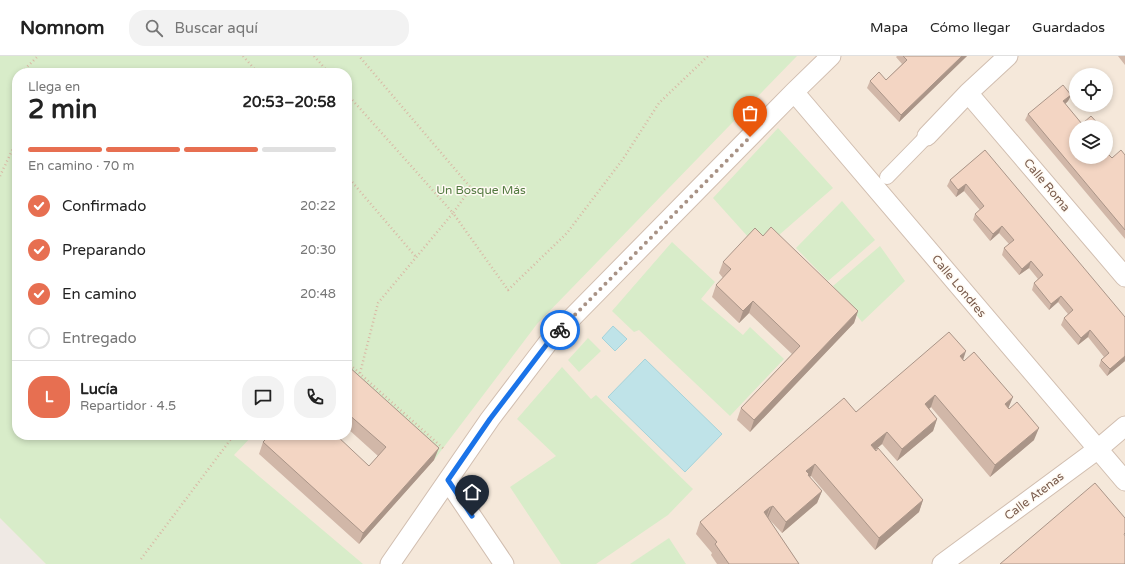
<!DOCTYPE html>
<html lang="es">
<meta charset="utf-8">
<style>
body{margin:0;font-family:"Varela Round",sans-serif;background:#f2f2f2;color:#222;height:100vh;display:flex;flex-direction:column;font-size:15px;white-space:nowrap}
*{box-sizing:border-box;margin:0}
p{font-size:13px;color:#767676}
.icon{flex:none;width:22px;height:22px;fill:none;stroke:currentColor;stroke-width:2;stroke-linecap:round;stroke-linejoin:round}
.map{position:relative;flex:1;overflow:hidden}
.side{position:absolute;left:12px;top:12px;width:340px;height:372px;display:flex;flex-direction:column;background:#fff;border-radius:16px;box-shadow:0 2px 6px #0003}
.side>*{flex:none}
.controls{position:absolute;left:1069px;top:12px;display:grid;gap:8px}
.controls a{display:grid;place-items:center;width:44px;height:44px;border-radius:50%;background:#fff;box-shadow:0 2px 6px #0003;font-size:20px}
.pin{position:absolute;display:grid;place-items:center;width:34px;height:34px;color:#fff;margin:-41px -17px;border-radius:50% 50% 50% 0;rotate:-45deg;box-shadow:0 0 4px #0007}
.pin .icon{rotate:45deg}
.courier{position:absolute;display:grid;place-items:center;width:40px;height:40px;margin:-20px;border:3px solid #1a73e8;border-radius:50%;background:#fff;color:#222;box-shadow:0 1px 5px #0007}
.headline em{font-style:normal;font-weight:700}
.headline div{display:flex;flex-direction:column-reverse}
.headline{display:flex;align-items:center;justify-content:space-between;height:68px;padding:0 16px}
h1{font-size:26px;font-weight:700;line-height:30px}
.bar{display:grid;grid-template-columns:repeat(4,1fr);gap:6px 4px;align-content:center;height:48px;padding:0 16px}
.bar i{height:5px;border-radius:3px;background:#e0e0e0}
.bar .selected{background:#e76f51}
.bar p{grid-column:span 4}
.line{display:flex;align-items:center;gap:10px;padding:0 16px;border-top:1px solid #e0e0e0}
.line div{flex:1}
.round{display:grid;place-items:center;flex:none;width:42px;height:42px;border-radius:16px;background:#f2f2f2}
ol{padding:0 16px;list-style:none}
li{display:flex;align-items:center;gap:12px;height:44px}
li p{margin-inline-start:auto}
li .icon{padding:4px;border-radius:50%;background:#e76f51;color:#fff;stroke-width:4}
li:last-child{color:#767676}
li i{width:22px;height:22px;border:2px solid #e0e0e0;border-radius:50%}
header{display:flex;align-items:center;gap:24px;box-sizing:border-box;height:56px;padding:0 20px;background:#fff;border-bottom:1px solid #e0e0e0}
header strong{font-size:19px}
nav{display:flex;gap:22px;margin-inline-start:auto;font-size:14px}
.search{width:280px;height:36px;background:#f2f2f2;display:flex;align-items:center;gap:10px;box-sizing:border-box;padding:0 14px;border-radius:16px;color:#767676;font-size:15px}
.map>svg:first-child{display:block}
.residential{fill:#f5e8da;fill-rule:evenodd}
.industrial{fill:#efe9e4}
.green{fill:#d8ecc9}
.water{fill:#bfe3e8;stroke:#a5d3da}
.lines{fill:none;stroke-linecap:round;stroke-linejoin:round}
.pedestrian-casing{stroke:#d1beb0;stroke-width:16}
.minor-casing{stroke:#d1beb0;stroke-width:21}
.path{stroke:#d9b8a5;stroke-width:2.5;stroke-dasharray:1 3;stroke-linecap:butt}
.pedestrian{stroke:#fff;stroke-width:14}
.minor{stroke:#fff;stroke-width:19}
.wall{fill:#d1b7a8}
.shaded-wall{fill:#aa9588}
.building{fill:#f3d5c3;stroke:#aa9588}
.done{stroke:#a89285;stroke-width:4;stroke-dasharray:0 7.2}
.route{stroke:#1a73e8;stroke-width:5}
.labels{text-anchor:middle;stroke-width:3;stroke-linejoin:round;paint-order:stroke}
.street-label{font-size:12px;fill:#7a5c4d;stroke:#fffaf3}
.park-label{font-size:12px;fill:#537a41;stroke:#fffaf3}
</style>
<header>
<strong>Nomnom</strong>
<div class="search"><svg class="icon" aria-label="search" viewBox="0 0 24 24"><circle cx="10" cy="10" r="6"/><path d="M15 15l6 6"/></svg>Buscar aquí</div>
<nav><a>Mapa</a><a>Cómo llegar</a><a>Guardados</a></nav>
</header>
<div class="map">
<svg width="1125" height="508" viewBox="0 0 1125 508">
<rect width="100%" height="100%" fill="#fdf6ec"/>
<path class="residential" d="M0,0H1125V508H0ZM17,17H347V379H17ZM1076,19H1106V49H1076ZM1076,71H1106V101H1076Z"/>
<path class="industrial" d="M0,462L46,508H0Z"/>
<path class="green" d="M0,0H797L537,268L434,404L347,317V17H17V379H253L234,399L363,508H46L0,462Z
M778,72L833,132L771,186L758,192L713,142Z
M842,145L875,184L828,225L796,192Z
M672,186L715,226L701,243L743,279L750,271L784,303L730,360L639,274L634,276L612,255Z
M880,190L905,225L862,266L833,230Z
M588,282L601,295L579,316L568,304Z
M562,311L591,343L596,339L693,433L668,459L596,508H561L510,431L556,400L517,363Z
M669,482L686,508H630Z"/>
<path class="water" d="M613,270L627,283L615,295L602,282Z
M645,303L722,378L685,416L608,341Z"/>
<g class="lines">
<g class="pedestrian-casing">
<path id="pedestrian" d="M887,121L927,80"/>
</g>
<g class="minor-casing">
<path id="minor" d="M794,36L1125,425
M968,37L1125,221
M927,80L968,37L1008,0
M448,425L504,508
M390,508L490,363L550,284L794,36L831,0
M942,508L1098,393L1125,370"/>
</g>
<path class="path" d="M243,0L258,17
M314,0L329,17
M24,17V14L38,0
M347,38L453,157L471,132L359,0
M0,120L17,84
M347,120L416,201
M347,306L445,394
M360,317L378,247L453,157L508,234L567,177L623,103L659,47L708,0
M141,503L234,379"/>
<use href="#pedestrian" class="pedestrian"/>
<use href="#minor" class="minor"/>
</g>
<path class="wall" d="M897,0H967L899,66L867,32L870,25L886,24L902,8L896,1Z
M1118,0H1125V9Z
M1071,39L1068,45L1065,48L1082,68L1101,71H1076L1112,102L1125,99V183L1025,64L1028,58Z
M985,94L1125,305L1107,320L1099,310L1101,304L1104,301L1088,281L1078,289L1061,269L1064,262L1068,258L1058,246L1049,254L1032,234L1034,227L1038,223L1029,212L1019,219L1002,199L1004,192L1009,188L999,177L990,185L973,164L975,158L980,154L964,135L956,141L947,130L950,124Z
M763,180L858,255L854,267L750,376L737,364L741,352L792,298L749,257L739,267L712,241L716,229L723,222L719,217L723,206Z
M963,304L1008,352L1034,384L990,421L931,351L929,353L937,363L933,375L897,405L882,388L875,394L923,444L919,456L875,494L811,420L809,421L822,435L817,447L782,477L768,462L799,508H717L711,499L712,497L696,478L700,466L856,356Z
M347,309L434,404L359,488L259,398L263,386L369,410L378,400L347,372Z"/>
<path class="shaded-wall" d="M962,0H967L899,66L901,59Z
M1071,39L1068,45L1061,52L1063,45Z
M966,128L964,135L956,141L958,134Z
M1002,170L999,177L990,185L993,178Z
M1031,205L1029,212L1019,219L1022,213Z
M1061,240L1058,246L1049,254L1051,248Z
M753,245L749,257L739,267L743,255Z
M858,255L854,267L750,376L754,364Z
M1090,274L1088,281L1078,289L1081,282Z
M966,295L962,307L960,300Z
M1125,300V305L1107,320L1110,313Z
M935,339L931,351L921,360L925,348Z
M1013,341L1008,353L1005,348Z
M937,363L933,375L897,405L902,393Z
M1039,372L1034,384L990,421L995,409Z
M887,376L882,388L867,401L871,389Z
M439,392L434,404L359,488L363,477Z
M815,408L811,420L807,423L806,415Z
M822,435L817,447L782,477L786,466Z
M923,444L919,456L875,494L879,482Z
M773,450L768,462L766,463L771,451Z
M770,451L766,462L764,456Z"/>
<path class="building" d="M903,0H962L901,59L870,25L879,16L886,24L907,4Z
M1063,29L1071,39L1063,45L1082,68L1091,60L1101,71H1076V101H1106V96L1112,102L1121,94L1125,99V174L1028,58Z
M1106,77L1108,80L1106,82Z
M985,94L1125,261V300L1110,313L1101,304L1109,297L1090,274L1081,282L1064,262L1073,254L1061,240L1051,248L1034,227L1043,219L1031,205L1022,213L1004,192L1014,184L1002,170L993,178L975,158L984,150L966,128L958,134L950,124Z
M771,171L858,255L754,364L741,352L800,290L753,245L743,255L716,229L731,213L723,206L755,172L763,180Z
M949,276L966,295L960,300L964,305L974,296L1013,341L1005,348L1009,353L1017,346L1039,372L995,409L935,339L925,348L937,363L902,393L887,376L871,389L876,395L878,392L923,444L879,482L815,408L806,415L809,418L808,419L822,435L786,466L773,450L771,451H770L764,456L799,508H729L715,488L717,486L700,466L844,342L856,356Z
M347,309L439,392L363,477L263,386L270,379H336L369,410L386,391L347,357Z
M1095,427L1125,462V477L1124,478L1125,480V508H1000Z"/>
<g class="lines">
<path class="done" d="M560,274L750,81"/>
<path class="route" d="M472,460L448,424L490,363L550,284L560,274"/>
</g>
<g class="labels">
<g class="street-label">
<text transform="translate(1047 129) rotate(50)" y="4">Calle Roma</text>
<text transform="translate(959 230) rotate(50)" y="4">Calle Londres</text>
<text transform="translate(1034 440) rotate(-37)" y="4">Calle Atenas</text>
</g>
<g class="park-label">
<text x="481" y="138">Un Bosque Más</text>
</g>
</g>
</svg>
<div class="controls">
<a><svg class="icon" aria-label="locate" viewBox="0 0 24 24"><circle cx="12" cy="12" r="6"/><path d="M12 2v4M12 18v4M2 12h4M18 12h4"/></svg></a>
<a><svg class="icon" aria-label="layers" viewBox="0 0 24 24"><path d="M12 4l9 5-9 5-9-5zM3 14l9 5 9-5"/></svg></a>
</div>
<div class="pin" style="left:750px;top:81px;background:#ea580c"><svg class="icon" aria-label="bag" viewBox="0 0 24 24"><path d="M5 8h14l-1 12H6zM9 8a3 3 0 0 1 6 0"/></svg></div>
<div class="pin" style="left:472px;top:460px;background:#1f2937"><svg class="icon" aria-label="home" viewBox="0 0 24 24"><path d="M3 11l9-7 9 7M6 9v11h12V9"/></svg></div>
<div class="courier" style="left:560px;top:274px"><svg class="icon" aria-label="bike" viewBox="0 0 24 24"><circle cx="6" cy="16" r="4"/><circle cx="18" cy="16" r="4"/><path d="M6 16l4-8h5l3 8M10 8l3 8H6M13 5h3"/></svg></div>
<section class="side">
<div class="headline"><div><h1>2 min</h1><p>Llega en</p></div><em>20:53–20:58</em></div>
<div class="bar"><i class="selected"></i><i class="selected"></i><i class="selected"></i><i></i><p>En camino · 70 m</p></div>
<ol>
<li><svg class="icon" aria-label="check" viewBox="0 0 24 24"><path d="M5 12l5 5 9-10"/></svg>Confirmado<p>20:22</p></li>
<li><svg class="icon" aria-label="check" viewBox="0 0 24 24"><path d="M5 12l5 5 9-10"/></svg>Preparando<p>20:30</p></li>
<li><svg class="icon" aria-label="check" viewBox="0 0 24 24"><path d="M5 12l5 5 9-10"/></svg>En camino<p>20:48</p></li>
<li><i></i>Entregado</li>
</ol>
<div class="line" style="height:72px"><b class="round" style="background:#e76f51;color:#fff">L</b><div><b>Lucía</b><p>Repartidor · 4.5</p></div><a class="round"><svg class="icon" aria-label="chat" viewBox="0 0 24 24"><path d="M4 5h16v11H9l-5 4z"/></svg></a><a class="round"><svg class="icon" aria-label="phone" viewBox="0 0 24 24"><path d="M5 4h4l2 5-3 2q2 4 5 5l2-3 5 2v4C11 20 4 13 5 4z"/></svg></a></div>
</section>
</div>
